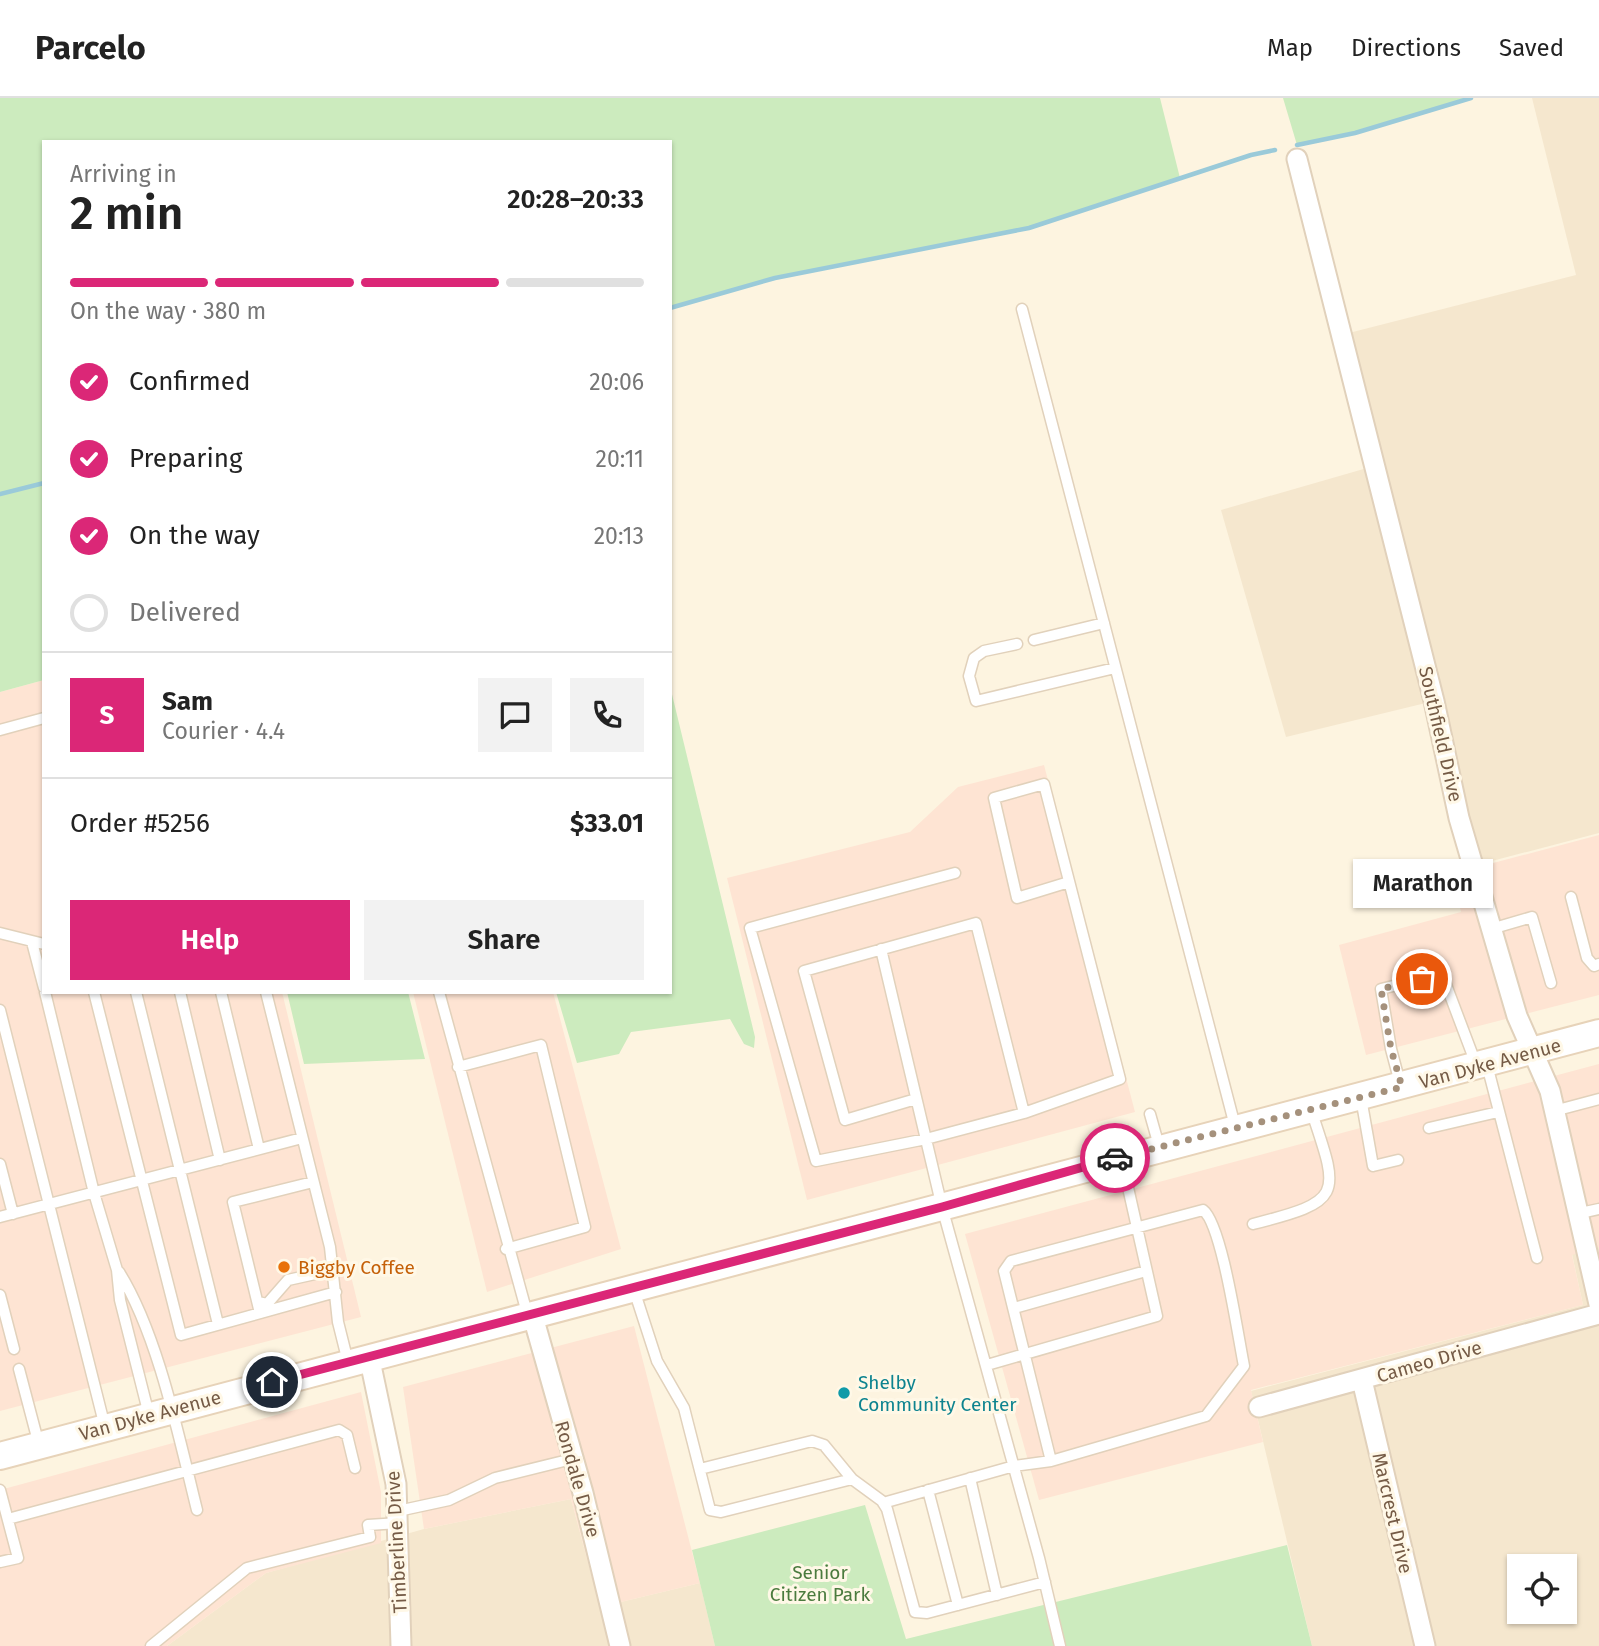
<!DOCTYPE html>
<meta charset="utf-8">
<style>
body{margin:0;font-family:"Fira Sans",sans-serif;background:#f2f2f2;color:#222;height:100vh;display:flex;flex-direction:column;font-size:26px;white-space:nowrap}
*{box-sizing:border-box;margin:0}
p{font-size:23px;color:#767676}
.icon{flex:none;width:38px;height:38px;fill:none;stroke:currentColor;stroke-width:2;stroke-linecap:round;stroke-linejoin:round}
.map{position:relative;flex:1;overflow:hidden}
.panel{position:absolute;left:42px;top:42px;width:630px;height:854px;display:flex;flex-direction:column;background:#fff;border-radius:0px;box-shadow:0 2px 5px #0004}
.panel>*{flex:none}
.controls{position:absolute;left:1507px;top:1456px;display:grid;gap:14px}
.controls a{display:grid;place-items:center;width:70px;height:70px;border-radius:0px;background:#fff;box-shadow:0 2px 5px #0004;font-size:35px}
.pin{position:absolute;display:grid;place-items:center;width:60px;height:60px;color:#fff;margin:-30px;border:4px solid #fff;border-radius:50%;box-shadow:0 2px 7px #0007}
.courier{position:absolute;display:grid;place-items:center;width:70px;height:70px;margin:-35px;border:5px solid #db2777;border-radius:50%;background:#fff;color:#222;box-shadow:0 2px 9px #0007}
.bubble{position:absolute;height:49px;border-radius:0px;background:#fff;box-shadow:0 2px 5px #0004;font-size:23px;font-weight:600;line-height:49px;text-align:center}
.summary em{font-style:normal;font-weight:600}
.summary div{display:flex;flex-direction:column-reverse}
.summary{display:flex;align-items:center;justify-content:space-between;height:119px;padding:0 28px}
h1{font-size:46px;font-weight:600;line-height:52px}
.bar{display:grid;grid-template-columns:repeat(4,1fr);gap:10px 7px;align-content:center;height:84px;padding:0 28px}
.bar i{height:9px;border-radius:5px;background:#e0e0e0}
.bar .active{background:#db2777}
.bar p{grid-column:span 4}
.line{display:flex;align-items:center;gap:18px;padding:0 28px;border-top:2px solid #e0e0e0}
.line div{flex:1}
.round{display:grid;place-items:center;flex:none;width:74px;height:74px;border-radius:0px;background:#f2f2f2}
ol{padding:0 28px;list-style:none}
li{display:flex;align-items:center;gap:21px;height:77px}
li p{margin-inline-start:auto}
li .icon{padding:7px;border-radius:50%;background:#db2777;color:#fff;stroke-width:4}
li:last-child{color:#767676}
li i{width:38px;height:38px;border:4px solid #e0e0e0;border-radius:50%}
.button{display:flex;gap:14px;margin-top:auto;padding:14px 28px}
.button a{flex:1;height:80px;border-radius:0px;background:#db2777;color:#fff;font-size:28px;font-weight:600;line-height:80px;text-align:center}
.button a+a{background:#f2f2f2;color:#222}
header{display:flex;align-items:center;gap:42px;box-sizing:border-box;height:98px;padding:0 35px;background:#fff;border-bottom:2px solid #e0e0e0}
header strong{font-size:33px}
nav{display:flex;gap:38px;margin-inline-start:auto;font-size:24px}
.map>svg:first-child{display:block}
.residential{fill:#f5e7ce;fill-rule:evenodd}
.commercial{fill:#fee4d3}
.green{fill:#ccebbe}
.lines{fill:none;stroke-linecap:round;stroke-linejoin:round}
.stream{stroke:#9acad9;stroke-width:4.5}
.service-casing{stroke:#e1d1bb;stroke-width:13}
.minor-casing{stroke:#e1d1bb;stroke-width:23}
.secondary-casing{stroke:#e7d3b9;stroke-width:30}
.service{stroke:#fff;stroke-width:10}
.minor{stroke:#fff;stroke-width:19}
.secondary{stroke:#fff;stroke-width:26}
.done{stroke:#a5917c;stroke-width:7;stroke-dasharray:0 12.6}
.route{stroke:#db2777;stroke-width:9}
.food-dot{fill:#e8710a;stroke:#fff8e7;stroke-width:2.5}
.culture-dot{fill:#0f9aa8;stroke:#fff8e7;stroke-width:2.5}
.labels{text-anchor:middle;stroke-width:6;stroke-linejoin:round;paint-order:stroke}
.street-label{font-size:19px;fill:#755b46;stroke:#fff8e7}
.food-label{font-size:19px;fill:#c56008;stroke:#fff8e7;text-anchor:start}
.culture-label{font-size:19px;fill:#0d838f;stroke:#fff8e7;text-anchor:start}
.park-label{font-size:19px;fill:#4b7b3e;stroke:#fff8e7}
</style>
<header>
<strong>Parcelo</strong>
<nav><a>Map</a><a>Directions</a><a>Saved</a></nav>
</header>
<div class="map">
<svg width="1599" height="1548" viewBox="0 0 1599 1548">
<rect width="100%" height="100%" fill="#fdf4e0"/>
<path class="residential" d="M1532,0H1599V735L1473,768L1434,603L1286,639L1221,412L1374,368L1341,237L1576,177Z
M1599,1149V1548H1312L1251,1293L1583,1207L1572,1156ZM1519,1468H1564V1514H1519Z
M571,1401L600,1509L700,1485L715,1548H167L266,1475L424,1431Z"/>
<path class="commercial" d="M44,582V894H282L361,1219L0,1313V594Z
M1044,667L1135,1014L807,1102L727,780L910,734L958,689Z
M1599,737V897L1366,957L1339,847L1461,814L1452,776Z
M413,894H553L621,1151L487,1194Z
M1599,966V1149L1572,1157L1583,1207L1251,1292L1263,1344L1039,1402L965,1136Z
M634,1228L700,1485L600,1509L571,1401L424,1431L403,1289Z
M361,1294L381,1394V1445L266,1475L167,1548H0V1392Z"/>
<path class="green" d="M0,0H1160L1180,80L1029,130L775,180L670,210V44H44V582L0,594Z
M1283,0H1471L1355,35L1297,47Z
M670,588L755,939L754,950L744,946L730,921L631,934L619,956L577,965L556,894H670Z
M287,894H408L425,961L304,966Z
M865,1407L906,1541L1287,1447L1312,1548H715L692,1452Z"/>
<g class="lines">
<path class="stream" d="M1297,47L1355,35L1471,0
M670,210L775,180L1029,130L1251,57L1275,52
M0,396L44,385"/>
<g class="service-casing">
<path id="service" d="M1022,211L1235,1028
M1034,542L1104,525
M1017,546L984,553L974,560L969,578L976,603L1115,570
M0,632L44,620
M955,775L750,830L816,1063L926,1041L1024,1015L1120,981L1044,686L994,700L1017,800L1069,784
M1571,799L1587,860L1594,868L1599,866
M1491,831L1532,819L1551,885
M0,835L44,846
M32,844L44,890
M881,851L942,1109L1039,1460L1060,1548
M45,894L94,1095L117,1172L120,1202L149,1317
M94,894L181,1237L336,1194
M136,894L218,1226
M180,894L220,1062
M221,894L259,1051
M266,894L330,1149L338,1224L348,1264
M439,894L527,1215
M0,912L105,1329
M1487,967L1537,1160
M458,969L541,947L585,1129L506,1151
M1400,985L1391,951L1381,891L1442,876L1476,966
M1361,1000L1373,1068L1398,1062
M916,1001L845,1022L804,873L976,825L1024,1015
M1554,1013L1599,1001
M1150,1016L1159,1048
M1429,1030L1498,1014
M0,1066L13,1116
M1576,1116L1599,1111
M0,1119L302,1040
M1253,1126C1344,1103 1340,1098 1311,1012
M119,1174C158,1236 179,1340 197,1412
M634,1192L657,1263L684,1310L710,1412L721,1414L852,1381L824,1347L812,1343L700,1371
M0,1197L14,1251
M258,1204L267,1206L288,1182L333,1172
M1014,1210L1146,1173
M260,1215L233,1104L313,1084
M987,1267L1157,1218L1122,1063
M19,1271L39,1347
M970,1380L997,1497
M852,1381L882,1403L887,1411L915,1514L927,1515L1045,1484
M0,1392L18,1460L0,1464
M928,1392L958,1507
M883,1405L1014,1368L1051,1363L1206,1318L1244,1268C1238,1239 1222,1126 1203,1112L1011,1163L1004,1173L1051,1363
M398,1413L449,1402L495,1380L572,1361
M8,1421L339,1332L347,1337L355,1370
M151,1548L247,1470L370,1439L368,1427L399,1425"/>
</g>
<g class="minor-casing">
<path id="minor" d="M1297,61L1434,603L1459,720L1517,918L1550,993L1599,1206
M532,1215L583,1395L620,1548
M369,1258L396,1386L401,1548
M1362,1282L1425,1548
M1259,1309L1599,1216"/>
</g>
<g class="secondary-casing">
<path id="secondary" d="M0,1358L1599,935"/>
</g>
<use href="#service" class="service"/>
<use href="#minor" class="minor"/>
<use href="#secondary" class="secondary"/>
</g>
<g class="lines">
<path class="done" d="M1115,1060L1402,989L1391,951L1381,891L1422,881"/>
<path class="route" d="M272,1284L942,1109L1115,1060"/>
</g>
<circle class="food-dot" cx="284" cy="1169" r="7"/>
<circle class="culture-dot" cx="844" cy="1295" r="7"/>
<g class="labels">
<g class="street-label">
<text transform="translate(1441 636) rotate(77)" y="7">Southfield Drive</text>
<text transform="translate(1490 965) rotate(-15)" y="7">Van Dyke Avenue</text>
<text transform="translate(1429 1263) rotate(-16)" y="7">Cameo Drive</text>
<text transform="translate(150 1317) rotate(-15)" y="7">Van Dyke Avenue</text>
<text transform="translate(578 1381) rotate(74)" y="7">Rondale Drive</text>
<text transform="translate(1393 1415) rotate(77)" y="7">Marcrest Drive</text>
<text transform="translate(396 1444) rotate(-93)" y="7">Timberline Drive</text>
</g>
<g class="food-label">
<text x="298" y="1176">Biggby Coffee</text>
</g>
<g class="culture-label">
<text x="858" y="1291">Shelby<tspan x="858" dy="22">Community Center</tspan></text>
</g>
<g class="park-label">
<text x="820" y="1481">Senior<tspan x="820" dy="22">Citizen Park</tspan></text>
</g>
</g>
</svg>
<div class="controls">
<a><svg class="icon" aria-label="locate" viewBox="0 0 24 24"><circle cx="12" cy="12" r="6"/><path d="M12 2v4M12 18v4M2 12h4M18 12h4"/></svg></a>
</div>
<div class="pin" style="left:1422px;top:881px;background:#ea580c"><svg class="icon" aria-label="bag" viewBox="0 0 24 24"><path d="M5 8h14l-1 12H6zM9 8a3 3 0 0 1 6 0"/></svg></div>
<div class="pin" style="left:272px;top:1284px;background:#1f2937"><svg class="icon" aria-label="home" viewBox="0 0 24 24"><path d="M3 11l9-7 9 7M6 9v11h12V9"/></svg></div>
<div class="courier" style="left:1115px;top:1060px"><svg class="icon" aria-label="car" viewBox="0 0 24 24"><path d="M5 17H2v-5l4-1 3-4h7l3 4 3 1v5h-3M9 17h6M6 11h13"/><circle cx="7" cy="17" r="2"/><circle cx="17" cy="17" r="2"/></svg></div>
<div class="bubble" style="left:1353px;top:761px;width:140px">Marathon</div>
<section class="panel">
<div class="summary"><div><h1>2 min</h1><p>Arriving in</p></div><em>20:28–20:33</em></div>
<div class="bar"><i class="active"></i><i class="active"></i><i class="active"></i><i></i><p>On the way · 380 m</p></div>
<ol>
<li><svg class="icon" aria-label="check" viewBox="0 0 24 24"><path d="M5 12l5 5 9-10"/></svg>Confirmed<p>20:06</p></li>
<li><svg class="icon" aria-label="check" viewBox="0 0 24 24"><path d="M5 12l5 5 9-10"/></svg>Preparing<p>20:11</p></li>
<li><svg class="icon" aria-label="check" viewBox="0 0 24 24"><path d="M5 12l5 5 9-10"/></svg>On the way<p>20:13</p></li>
<li><i></i>Delivered</li>
</ol>
<div class="line" style="height:126px"><b class="round" style="background:#db2777;color:#fff">S</b><div><b>Sam</b><p>Courier · 4.4</p></div><a class="round"><svg class="icon" aria-label="chat" viewBox="0 0 24 24"><path d="M4 5h16v11H9l-5 4z"/></svg></a><a class="round"><svg class="icon" aria-label="phone" viewBox="0 0 24 24"><path d="M5 4h4l2 5-3 2q2 4 5 5l2-3 5 2v4C11 20 4 13 5 4z"/></svg></a></div>
<div class="line" style="height:91px"><div>Order #5256</div><b>$33.01</b></div>
<div class="button"><a>Help</a><a>Share</a></div>
</section>
</div>
